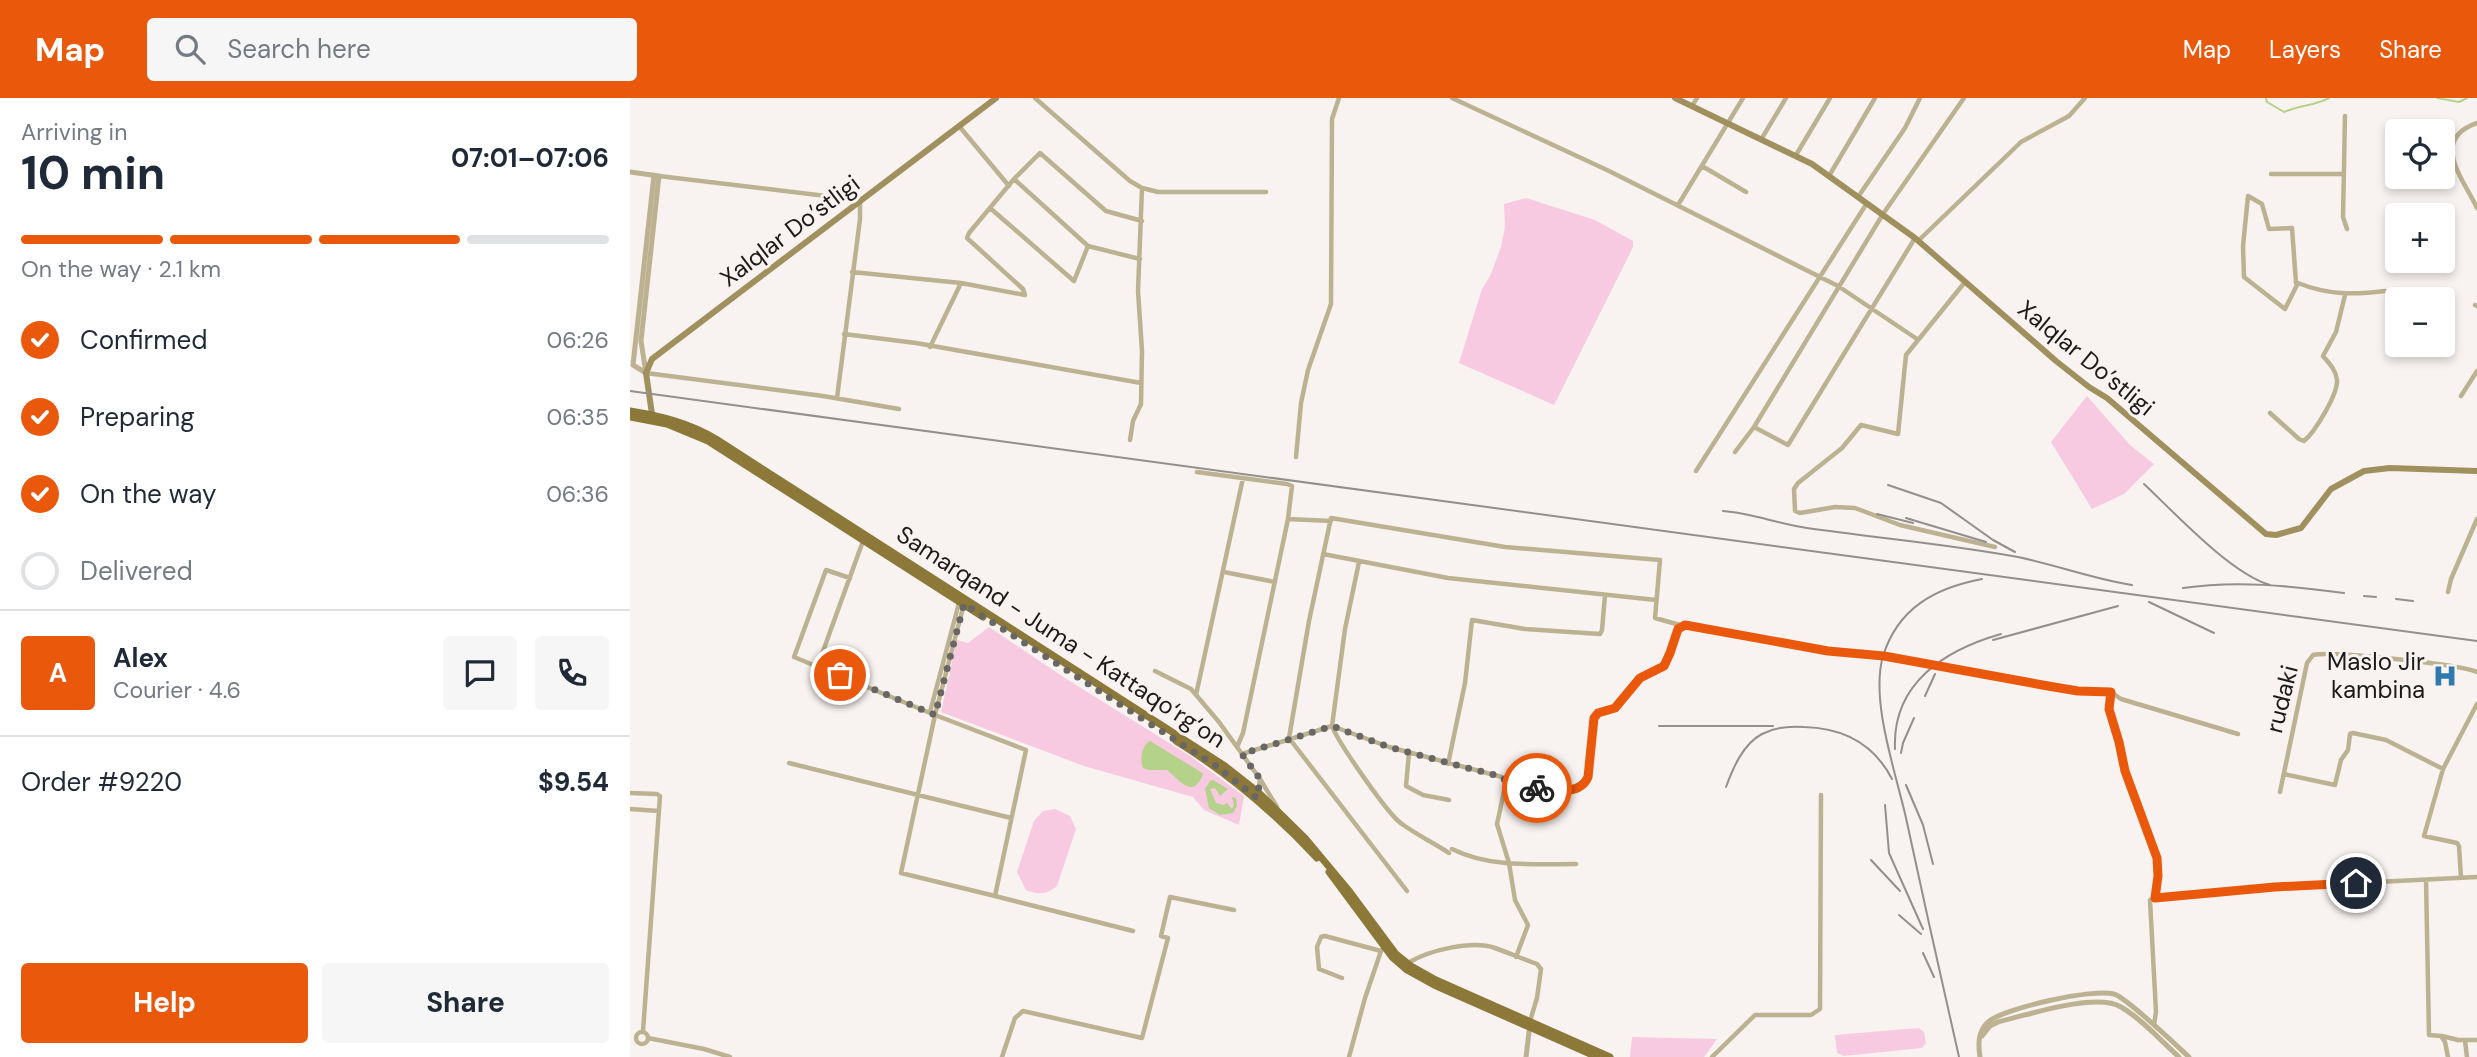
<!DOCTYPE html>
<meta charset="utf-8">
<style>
body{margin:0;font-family:"DM Sans",sans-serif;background:#f6f6f7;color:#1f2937;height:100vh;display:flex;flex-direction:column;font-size:26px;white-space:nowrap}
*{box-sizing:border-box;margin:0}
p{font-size:23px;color:#747a83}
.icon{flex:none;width:38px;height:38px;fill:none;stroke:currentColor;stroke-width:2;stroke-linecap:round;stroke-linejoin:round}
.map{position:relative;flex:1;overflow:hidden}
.side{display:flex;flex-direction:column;background:#fff;width:630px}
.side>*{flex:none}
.buttons{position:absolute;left:1755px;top:21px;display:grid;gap:14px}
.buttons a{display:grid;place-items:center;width:70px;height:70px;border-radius:7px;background:#fff;box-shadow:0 4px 10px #0003;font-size:35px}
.pin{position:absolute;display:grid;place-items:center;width:60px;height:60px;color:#fff;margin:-30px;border:4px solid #fff;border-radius:50%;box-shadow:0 2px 7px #0007}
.courier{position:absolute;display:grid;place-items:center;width:70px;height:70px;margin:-35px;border:5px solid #ea580c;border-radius:50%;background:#fff;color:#222;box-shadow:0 2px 9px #0007}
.overview em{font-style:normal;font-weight:700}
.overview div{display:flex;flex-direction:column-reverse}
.overview{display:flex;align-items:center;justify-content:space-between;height:119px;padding:0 21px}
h1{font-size:46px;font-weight:700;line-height:52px}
.bar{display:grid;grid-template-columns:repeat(4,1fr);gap:10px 7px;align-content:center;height:84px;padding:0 21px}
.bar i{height:9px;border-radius:5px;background:#e0e1e3}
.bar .on{background:#ea580c}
.bar p{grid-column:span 4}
.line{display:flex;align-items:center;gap:18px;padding:0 21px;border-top:2px solid #e0e1e3}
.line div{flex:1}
.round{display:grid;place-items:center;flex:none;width:74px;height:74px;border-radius:7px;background:#f6f6f7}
ol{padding:0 21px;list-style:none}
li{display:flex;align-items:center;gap:21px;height:77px}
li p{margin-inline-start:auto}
li .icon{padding:7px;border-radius:50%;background:#ea580c;color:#fff;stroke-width:4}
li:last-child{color:#747a83}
li i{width:38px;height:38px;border:4px solid #e0e1e3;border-radius:50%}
.cta{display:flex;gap:14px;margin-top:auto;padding:14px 21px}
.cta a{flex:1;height:80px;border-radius:7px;background:#ea580c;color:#fff;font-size:28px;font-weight:700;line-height:80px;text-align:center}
.cta a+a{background:#f6f6f7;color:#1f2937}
header{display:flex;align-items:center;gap:42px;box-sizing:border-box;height:98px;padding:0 35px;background:#ea580c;color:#fff}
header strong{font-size:33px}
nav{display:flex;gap:38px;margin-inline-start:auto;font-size:24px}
.search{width:490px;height:63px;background:#f6f6f7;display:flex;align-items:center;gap:18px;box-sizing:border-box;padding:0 24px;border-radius:7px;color:#747a83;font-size:26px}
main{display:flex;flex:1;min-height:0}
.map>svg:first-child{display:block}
.green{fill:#f8cae1}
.water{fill:#b4d289}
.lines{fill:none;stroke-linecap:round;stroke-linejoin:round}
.stream{stroke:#b4d289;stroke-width:2}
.minor{stroke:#bcb190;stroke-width:4.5}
.tertiary{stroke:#bcb190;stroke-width:5}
.secondary{stroke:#a0905e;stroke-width:6}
.primary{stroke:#8c7838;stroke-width:7}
.rail{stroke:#928f8c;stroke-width:2}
.done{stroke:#696764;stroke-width:7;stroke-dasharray:0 12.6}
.route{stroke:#ea580c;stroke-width:9}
.labels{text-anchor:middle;stroke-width:6;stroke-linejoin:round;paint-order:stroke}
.street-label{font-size:24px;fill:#1c1b19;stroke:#f8f3f0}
.poi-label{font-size:24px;fill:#1c1b19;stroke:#f8f3f0;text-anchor:end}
</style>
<header>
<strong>Map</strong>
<div class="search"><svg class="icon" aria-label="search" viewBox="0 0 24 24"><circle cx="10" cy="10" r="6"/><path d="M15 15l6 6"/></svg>Search here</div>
<nav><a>Map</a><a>Layers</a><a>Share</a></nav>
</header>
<main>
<section class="side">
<div class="overview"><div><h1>10 min</h1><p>Arriving in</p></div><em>07:01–07:06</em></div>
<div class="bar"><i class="on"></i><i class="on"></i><i class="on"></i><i></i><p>On the way · 2.1 km</p></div>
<ol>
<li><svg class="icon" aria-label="check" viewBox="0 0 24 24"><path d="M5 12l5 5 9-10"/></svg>Confirmed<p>06:26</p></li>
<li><svg class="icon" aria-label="check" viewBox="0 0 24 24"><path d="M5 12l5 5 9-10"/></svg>Preparing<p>06:35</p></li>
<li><svg class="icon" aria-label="check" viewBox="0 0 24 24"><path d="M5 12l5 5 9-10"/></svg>On the way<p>06:36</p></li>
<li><i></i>Delivered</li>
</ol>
<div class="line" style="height:126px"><b class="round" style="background:#ea580c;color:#fff">A</b><div><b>Alex</b><p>Courier · 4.6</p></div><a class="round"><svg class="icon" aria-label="chat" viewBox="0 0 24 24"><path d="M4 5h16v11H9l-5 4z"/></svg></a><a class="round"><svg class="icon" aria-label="phone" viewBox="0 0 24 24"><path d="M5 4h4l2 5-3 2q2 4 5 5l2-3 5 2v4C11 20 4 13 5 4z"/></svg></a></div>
<div class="line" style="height:91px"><div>Order #9220</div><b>$9.54</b></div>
<div class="cta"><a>Help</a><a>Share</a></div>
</section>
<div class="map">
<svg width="1847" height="959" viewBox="0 0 1847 959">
<rect width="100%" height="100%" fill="#f8f3f0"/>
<path class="green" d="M896,100L965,122L1003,143V149L924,307L829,265L852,191L861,176L871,149L875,129L874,106Z
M1457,298L1500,347L1524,366L1494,396L1462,411L1421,344Z
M359,529L435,580L560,658L614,698L609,727L574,712L563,699L454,668L311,614L327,542L338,545Z
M425,711L440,718L446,731L427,788C417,797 408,797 396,792L387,774L404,723L413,713Z
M1289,930L1294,934L1296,945L1292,950L1214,958L1207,955L1205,937Z
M1002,939L1087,941L1074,959H1000Z"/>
<path class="water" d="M520,643L571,674L573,676C563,703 549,681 537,672H518L513,670C509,662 512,647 520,643Z
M583,682L598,691L590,698L585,690L580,691L586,705L593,707L597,705L602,711L604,707L602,699L606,700L607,708L603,715L590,717L579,710L575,691L580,683Z"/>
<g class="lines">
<path class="stream" d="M1636,0L1637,4L1654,14C1669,7 1684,8 1699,0
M1807,0L1829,4L1837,0"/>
<path class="minor" d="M405,0L500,83L512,90L528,94H636
M822,0L977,72L1208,188L1287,241
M1062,8L1067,0
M1715,18L1713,119L1717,131
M1847,25C1798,42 1835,83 1847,110
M329,28L379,88
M1132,40L1156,0
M1166,57L1200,0
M1072,68L1116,94
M1641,76H1714
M29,78L221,101L230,104V121L207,300
M1199,78L1245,0
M384,81L458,148L510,161
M1228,99L1275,30L1290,0
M1048,107L1113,0
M360,110L444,183L458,148
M1288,143L1391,44L1439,18L1455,0
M222,174L331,185L395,197L393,191L337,140L339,135L384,81L410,55L476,113L512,123
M1335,184L1276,257L1268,336L1231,327L1212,350L1168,385L1164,391L1165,413L1170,415L1205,409L1225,410L1270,427L1365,449
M1668,185L1655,211L1614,179L1613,148L1618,98L1632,106L1639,131L1662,130L1666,185H1668C1698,197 1724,197 1755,193
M1845,207L1847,208
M214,236L286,245L511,285
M300,249L331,185
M16,275L193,298L269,311
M1831,298L1847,273
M1640,315L1669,341L1674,343C1685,334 1708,296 1707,282C1706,272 1699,265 1693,258L1706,234L1715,197
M1124,329L1158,347L1285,140
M500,342L503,323L511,306L512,253L508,193L512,90
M1105,354L1124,329L1253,116L1334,0
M666,359L671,305L678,272L701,206L702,21L709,0
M1066,373L1237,105
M567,374L657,386L662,388L658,421L613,635L607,649
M658,421L701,423
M693,456L818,480L1026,502
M729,464L715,531L702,628C708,644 758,717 772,726C787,737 804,745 819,755
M594,474L645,484
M220,480L196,472L164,559L305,617L271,775L365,798L396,652L305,617L334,506
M1818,494L1821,481L1847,421
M188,567L233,443
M525,573L561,591L589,624L630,681L628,696
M1481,595L1480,611L1489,644L1495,673L1527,760L1528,778L1525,800
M566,597L613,380
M300,614L329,505
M779,655L776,688L793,697L819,702
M612,656L702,628L759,649L872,679L881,688L945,692L956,685L958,679L964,620L968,615L985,610L1010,580L1034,568L1040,555L1048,531L1055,527L1198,553L1253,558L1418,588L1448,593L1481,594L1491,601L1608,636
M159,665L381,720
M818,666L835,585L842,522L895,531L970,536L972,532L975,497
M1654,676L1705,687L1711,662L1718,652L1720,636L1723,635L1756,642L1813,671
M630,681L647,709
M876,684L867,726L879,765L885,802L898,827L886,859
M1650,694L1677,565L1683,557C1704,553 1828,566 1847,574
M0,695L27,696L30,698L13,933
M0,711L29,713
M822,751C860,770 905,766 946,766
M1831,780L1829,748L1827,745L1794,738L1813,671L1847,606
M1796,782L1799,937L1811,938L1815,944L1818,959
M777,793L659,640L679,523L701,420L875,449L1030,462L1025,520L1050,527
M365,798L503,833
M778,865C799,852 842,842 865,850C879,855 893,861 907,866L911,871L907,900L900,923
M712,880L689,871L687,849L691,839L695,838L751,853
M1524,927L1526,914L1520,802L1645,789L1847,779
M6 940a6 6 0 1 1 12 0a6 6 0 1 1-12 0Z
M1812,938L1828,942H1847
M18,940L74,951L100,959
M1835,943L1837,959
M372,959L385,920L393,913L512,940L538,840L531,838L540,799L604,812
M719,959L735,900L751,853L755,848
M1082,959L1125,917H1181L1190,911L1191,697"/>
<path class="tertiary" d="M0,74L29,78L11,243L16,275
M16,275L3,267L24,77
M1352,938L1360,928L1368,924C1397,917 1466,894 1491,909C1512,921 1531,943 1549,959
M896,959L900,926
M1350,959C1348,946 1348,933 1358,924C1374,910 1464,890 1484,896C1497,900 1546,947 1559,959"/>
<path class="secondary" d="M1045,0L1182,66L1285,140L1426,263L1459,289L1477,300L1636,436L1646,437L1671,430L1701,391L1734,373L1760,370L1847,373
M22,316L16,275L22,261L366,0"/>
<path class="primary" d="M0,313C31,318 59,325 86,341L595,668L628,694L675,740L720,794L766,856L781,868L806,882L980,959
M0,319L37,326L78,343L353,519
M546,643C599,676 644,714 687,760
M699,774L762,859L777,872L804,887L967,959"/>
<path class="rail" d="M0,293L1847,543
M1514,386C1546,416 1600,475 1640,487
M1258,387L1311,405L1363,442L1385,454
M1093,413C1122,415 1148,426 1177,430C1247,440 1319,446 1388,459C1427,467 1463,481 1502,487
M1247,416L1283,425
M1276,420L1356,444
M1553,490C1607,482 1661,488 1714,495
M1734,498L1746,499
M1766,501L1783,503
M1519,504L1584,535
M1363,542L1488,508
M1295,598L1305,576
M1029,628H1143
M1265,651C1262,585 1315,552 1371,536
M1271,655L1273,645L1284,620
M1276,687L1293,727L1303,766
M1096,689C1103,670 1113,646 1132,636C1145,629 1160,628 1174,629C1213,630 1244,646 1262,681
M1255,707L1259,755L1293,831
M1241,762L1270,793
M1269,817L1291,836
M1293,855L1304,879
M1329,959C1311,879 1293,800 1276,720C1266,675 1240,603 1253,558C1268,510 1305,490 1352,481"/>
</g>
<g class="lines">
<path class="done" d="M210,577L305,617L334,506L586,668L627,700L630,681L612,656L702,628L759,649L872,679L881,688L907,690"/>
<path class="route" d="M907,690C925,692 950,698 958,679L964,620L968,615L985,610L1010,580L1034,568L1040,555L1048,531L1055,527L1198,553L1254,558L1418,588L1448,593L1481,594L1479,611L1489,644L1495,673L1527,760L1528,778L1525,800L1645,789L1726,785"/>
</g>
<defs>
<g id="hospital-bare" transform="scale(1.89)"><path d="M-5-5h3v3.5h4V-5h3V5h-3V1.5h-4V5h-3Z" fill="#3079ad" stroke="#f8f3f0" stroke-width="2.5" paint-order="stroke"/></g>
</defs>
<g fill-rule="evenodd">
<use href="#hospital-bare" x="1815" y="578"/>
</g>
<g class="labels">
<g class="street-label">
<text transform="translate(160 133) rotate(-37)" y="8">Xalqlar Do’stligi</text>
<text transform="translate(1456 260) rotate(39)" y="8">Xalqlar Do’stligi</text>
<text transform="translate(431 539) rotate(33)" y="8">Samarqand - Juma - Kattaqo‘rg‘on</text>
<text transform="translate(1652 601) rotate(-76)" y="8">rudaki</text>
</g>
<g class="poi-label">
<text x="1795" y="572">Maslo Jir<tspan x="1795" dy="28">kambina</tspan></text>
</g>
</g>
</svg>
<div class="buttons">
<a><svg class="icon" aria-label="locate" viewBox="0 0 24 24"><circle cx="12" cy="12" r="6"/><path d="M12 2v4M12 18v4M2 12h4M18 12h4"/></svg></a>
<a>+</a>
<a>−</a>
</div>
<div class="pin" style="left:210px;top:577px;background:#ea580c"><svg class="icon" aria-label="bag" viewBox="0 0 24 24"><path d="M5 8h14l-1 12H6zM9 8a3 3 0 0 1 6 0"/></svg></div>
<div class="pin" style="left:1726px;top:785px;background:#1f2937"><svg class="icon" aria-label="home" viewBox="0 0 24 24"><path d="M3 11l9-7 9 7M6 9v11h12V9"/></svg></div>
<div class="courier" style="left:907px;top:690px"><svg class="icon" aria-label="bike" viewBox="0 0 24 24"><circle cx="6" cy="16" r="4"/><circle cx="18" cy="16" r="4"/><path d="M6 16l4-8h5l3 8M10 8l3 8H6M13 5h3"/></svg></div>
</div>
</main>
